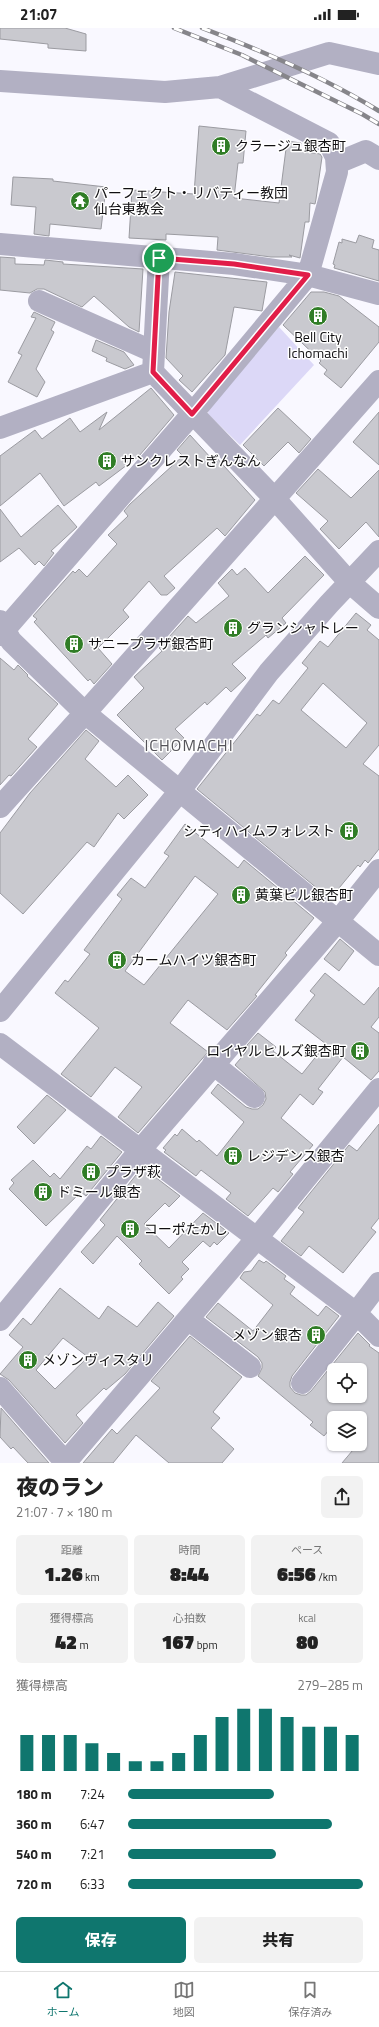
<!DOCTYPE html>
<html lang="ja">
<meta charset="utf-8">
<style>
:root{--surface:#fff;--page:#f2f2f2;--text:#222;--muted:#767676;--line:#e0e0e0;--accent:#0f766e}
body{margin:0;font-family:"Titillium Web","Noto Sans JP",sans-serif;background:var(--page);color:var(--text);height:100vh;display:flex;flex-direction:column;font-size:15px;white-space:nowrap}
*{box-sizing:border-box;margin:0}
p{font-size:13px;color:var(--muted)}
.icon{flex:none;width:22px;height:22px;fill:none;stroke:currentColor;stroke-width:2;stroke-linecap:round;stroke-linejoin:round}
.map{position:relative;height:1435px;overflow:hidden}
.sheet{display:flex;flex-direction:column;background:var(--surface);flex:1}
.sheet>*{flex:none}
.controls{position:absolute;left:327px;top:1335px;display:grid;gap:8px}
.controls a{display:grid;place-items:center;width:40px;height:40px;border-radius:6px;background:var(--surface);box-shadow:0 1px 3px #0004;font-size:20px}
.pin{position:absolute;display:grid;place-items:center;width:34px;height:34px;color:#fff;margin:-17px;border:2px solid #fff;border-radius:50%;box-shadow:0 1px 4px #0007}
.round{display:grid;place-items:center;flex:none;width:42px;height:42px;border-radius:6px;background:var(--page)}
.headline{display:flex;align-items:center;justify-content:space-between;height:68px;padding:0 16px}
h1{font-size:22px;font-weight:800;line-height:30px}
.figures{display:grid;grid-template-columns:repeat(3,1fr);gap:6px;height:68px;padding:4px 16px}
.figures div{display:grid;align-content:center;border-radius:6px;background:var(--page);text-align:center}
.figures b{font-size:20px;font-weight:800}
.figures small{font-size:11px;font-weight:400}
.figures p{font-size:11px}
.chart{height:112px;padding:8px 16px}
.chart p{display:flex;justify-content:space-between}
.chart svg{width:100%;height:72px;margin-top:4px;stroke:var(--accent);stroke-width:6}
.primary-button{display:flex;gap:8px;margin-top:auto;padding:8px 16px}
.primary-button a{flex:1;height:46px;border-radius:6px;background:var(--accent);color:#fff;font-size:16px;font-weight:800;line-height:46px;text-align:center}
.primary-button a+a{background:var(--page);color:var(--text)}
ul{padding:0 16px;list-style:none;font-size:13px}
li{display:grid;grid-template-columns:64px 48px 1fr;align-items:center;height:30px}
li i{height:10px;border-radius:5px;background:var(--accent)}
.status{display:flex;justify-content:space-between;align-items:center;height:28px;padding:0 20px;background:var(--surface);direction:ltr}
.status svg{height:11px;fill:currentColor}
.menu{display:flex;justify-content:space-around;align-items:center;height:56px;border-top:1px solid var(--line);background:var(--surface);font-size:11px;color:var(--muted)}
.menu a{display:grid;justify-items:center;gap:2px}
.menu .current{color:var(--accent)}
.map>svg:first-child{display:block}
</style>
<div class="status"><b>21:07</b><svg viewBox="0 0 49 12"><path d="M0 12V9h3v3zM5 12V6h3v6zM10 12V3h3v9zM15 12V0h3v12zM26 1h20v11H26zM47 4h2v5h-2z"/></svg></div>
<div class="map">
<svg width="379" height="1435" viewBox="0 0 379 1435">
<rect width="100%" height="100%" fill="#f9f8ff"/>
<path fill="#dcd8f7" d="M279,299L314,337L240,417L208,386L209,378Z"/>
<path fill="#c9c9cf" stroke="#9b9ba1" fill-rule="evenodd" d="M0,0H65L86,6V23L48,20V16L0,11Z
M199,98L246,103L243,135H238L234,170L279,175L287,113L301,115L300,123L320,126L322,129L316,171L315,176L310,175L309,194H305L300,230L289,227L292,229H271L217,222L218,209L166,206V212L129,210L132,162L194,166Z
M13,149L53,151V153L106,159L101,201L50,196L49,208L34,206L36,179L11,177Z
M359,207L374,212L372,220L379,222V253L334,240L335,237L333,236L339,214L342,215V211L356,215Z
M0,229L15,230V236L44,237L45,232L63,234V236L143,241L139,304L129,299L94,268L82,279L44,261H37L30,265L0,262Z
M175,244L267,254L262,283L234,279L225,327L192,364L179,352L183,348L166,330L169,284Z
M311,264H324L339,268L379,299V314L341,360L324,346L327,342L319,335L321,333L283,297Z
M34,284L55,294L51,302L54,304L36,341L45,354L37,369L8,354L22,327L18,325L36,290L31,289Z
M96,312L124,324L134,337L125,341L106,333L107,330L92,323Z
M151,360L174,387L139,428L99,458L96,454L64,478L40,445L0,478V428L35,402L42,411L70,390L80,404L107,384L99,402Z
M278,380L311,411L299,425L288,414L264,438L243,417Z
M379,384V437L353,414Z
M190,407L211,430L214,427L255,472L225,508L217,500L164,548L175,560L167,567H161L149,553L123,582L129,589L98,620L112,636L94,656L90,651L88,653L34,594L37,591L33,588L73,543L75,545L79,541L87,549L117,516L108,507L128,488L124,483L130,476L183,428L177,422Z
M318,441L351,470L379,442V509L366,494L339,521L320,501L328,493L296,465Z
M58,477L77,499L51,523L54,525L44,538L39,533L35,537L19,520L0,534V481L21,509Z
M305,528L324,547L282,590L286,595L268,610L266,607L232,636L246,650L231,664L226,659L207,677L205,674L175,701L184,710L162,732L117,687L144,660L134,649L162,623L159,620L188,588L196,595L229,568L218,555L232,541L237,547L245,540L268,565Z
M356,585L371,597L367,602L379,612V717L363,736L379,748V821L368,835L365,832L360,839L358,837L330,871L197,761L257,686L260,688L273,672L279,676L308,640L302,635L320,613L328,619ZM323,655L367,695L346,720L301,682Z
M0,630L14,642L18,637L28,647L27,648L58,676L28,711L37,719L11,748L9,747L0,757Z
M86,702L99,713L85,731L116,759L128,747L148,767L124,791L118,785L94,819L87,814L23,886L0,865V805L30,765Z
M185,796L238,840L244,832L314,890L285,925L287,927L255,967L257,968L227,1002L188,972L170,995L208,1024L138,1105L118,1089L142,1059L115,1039L91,1069L61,1046L99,1000L55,965L65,952L68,954L90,926L84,922L122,871L117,867L131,850L145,860L169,828L164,825ZM195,848L218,866L144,957L125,943Z
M340,911L354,923L339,943L324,931Z
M325,945L364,977L379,959V989L371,999L379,1005V1043L371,1052L343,1029L318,1061L323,1064L313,1077L300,1066L281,1090L313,1117L290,1144L293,1146L278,1164L273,1160L248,1188L226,1171L231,1165L201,1142L196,1148L164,1124L166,1122L163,1120L175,1106L177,1108L182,1101L197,1114L199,1112L217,1128L244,1094L211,1065L218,1056L246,1079L252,1081H258L263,1077L266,1071L265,1064L235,1037L246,1024L247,1017L258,1005L276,1019L273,1023L302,1046L326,1016L295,992L315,967L310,963Z
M47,1067L66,1082L34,1116L17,1099Z
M379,1096V1190L371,1200L376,1204L343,1245L309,1218L301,1228L281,1213L304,1184L298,1180L349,1117L357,1123Z
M101,1108L122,1124L86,1168L81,1164L46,1198L9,1161L14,1155L11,1152L33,1132L50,1149L54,1145L60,1151L87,1118L91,1121Z
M140,1142H146L180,1168L169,1179L165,1175L144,1196L169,1220L203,1185L229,1205L217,1217L214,1214L210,1219L203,1213L182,1234L189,1241L181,1249L183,1251L169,1266L139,1236L142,1233L117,1208L93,1236L81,1224L105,1197L100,1192Z
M259,1232L264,1235L266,1233L286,1248L284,1251L295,1259L290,1266L318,1288L326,1278L339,1288L292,1348L290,1354V1359L295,1365L301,1367H306L311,1363L358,1305L370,1317L369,1318L379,1325V1435H342L358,1416H360V1390H334V1396L324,1408L310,1397L313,1394L258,1348L262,1340V1335L258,1329L206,1289L218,1275L253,1303L273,1277L240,1250L244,1244L251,1243ZM334,1342H360V1368H334Z
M60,1260L99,1291L108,1278L137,1299L158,1274L174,1288L125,1346L106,1362L104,1360L76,1387L83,1395L65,1415L9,1352L0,1346L23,1319L9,1307L23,1290L31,1297ZM63,1310L88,1329L55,1361L36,1342Z
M190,1308L242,1349L213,1384L220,1390L211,1400L234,1421L222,1435H169L136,1407L113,1435H83L112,1401L117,1406L160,1360L151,1353Z
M1,1380L49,1435H28L13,1419L11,1421L0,1409Z"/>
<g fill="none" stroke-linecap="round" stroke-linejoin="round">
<path stroke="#b2b0c3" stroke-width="22" d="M0,53L165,64L220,59L329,25L379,36
M337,135L366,123L379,131
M0,216L234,236L308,247L379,266
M159,230L153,344L275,471L349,554L379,580
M39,273L154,324
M0,400L153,344
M0,593L11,613L85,685L379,927
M0,607L192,386L308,247L337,144L336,129L329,115L220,59
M0,779L85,685L379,353
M0,983L179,764L269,644L329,576L379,523
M0,1016L356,1285L379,1308
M213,1036L254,1069
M356,1285L379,1255
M188,1291L250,1339
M0,1292L141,1121L338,893L379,842
M302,1355L357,1286
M0,1360L66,1435
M65,1435L257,1210L379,1061"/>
<defs>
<path id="rail" d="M174,0L242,27L362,86L379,96
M202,0C263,23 324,49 379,83"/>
</defs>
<use href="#rail" stroke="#86858a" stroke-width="4.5"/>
<use href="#rail" stroke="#fff" stroke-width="3" stroke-dasharray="9" stroke-linecap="butt"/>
</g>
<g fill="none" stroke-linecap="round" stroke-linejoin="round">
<defs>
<path id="route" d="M159,230L234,236L308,247L192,386L153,344Z"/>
</defs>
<use href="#route" stroke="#fff" stroke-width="8"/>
<use href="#route" stroke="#e11d48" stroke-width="5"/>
</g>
<defs>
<symbol id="building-disc" viewBox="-11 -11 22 22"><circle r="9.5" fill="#307d26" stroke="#fff"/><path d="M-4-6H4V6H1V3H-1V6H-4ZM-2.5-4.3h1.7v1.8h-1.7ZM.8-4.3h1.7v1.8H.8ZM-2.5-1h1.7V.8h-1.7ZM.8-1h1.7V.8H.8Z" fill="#fff"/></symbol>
<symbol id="temple-disc" viewBox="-11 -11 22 22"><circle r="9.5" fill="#307d26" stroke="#fff"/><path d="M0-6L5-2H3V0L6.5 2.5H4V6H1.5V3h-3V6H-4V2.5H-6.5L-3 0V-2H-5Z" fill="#fff"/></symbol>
</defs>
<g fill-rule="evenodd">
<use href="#building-disc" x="210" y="107" width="22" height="22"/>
<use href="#temple-disc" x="69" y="162" width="22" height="22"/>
<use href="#building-disc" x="307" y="277" width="22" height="22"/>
<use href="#building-disc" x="96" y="422" width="22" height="22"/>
<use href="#building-disc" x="222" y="589" width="22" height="22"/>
<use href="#building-disc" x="63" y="605" width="22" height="22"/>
<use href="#building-disc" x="338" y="792" width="22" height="22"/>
<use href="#building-disc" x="230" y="856" width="22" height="22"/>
<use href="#building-disc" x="106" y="921" width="22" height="22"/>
<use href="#building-disc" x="349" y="1012" width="22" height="22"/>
<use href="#building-disc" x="222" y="1117" width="22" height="22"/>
<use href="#building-disc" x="80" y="1133" width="22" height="22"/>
<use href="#building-disc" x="32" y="1153" width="22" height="22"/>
<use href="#building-disc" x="119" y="1190" width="22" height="22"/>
<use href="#building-disc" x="305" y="1296" width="22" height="22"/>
<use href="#building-disc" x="17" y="1321" width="22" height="22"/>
</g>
<g text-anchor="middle" stroke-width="3" stroke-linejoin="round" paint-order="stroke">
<g font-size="14" fill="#100f11" stroke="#fff" text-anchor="start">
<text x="235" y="123">クラージュ銀杏町</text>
<text x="94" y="170">パーフェクト・リバティー教団<tspan x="94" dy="16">仙台東教会</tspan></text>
<text x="318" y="314" text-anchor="middle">Bell City<tspan x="318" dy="16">Ichomachi</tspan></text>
<text x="121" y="438">サンクレストぎんなん</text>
<text x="247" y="605">グランシャトレー</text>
<text x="88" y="621">サニープラザ銀杏町</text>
<text x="335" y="808" text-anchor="end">シティハイムフォレスト</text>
<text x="255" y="872">黄葉ビル銀杏町</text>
<text x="131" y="937">カームハイツ銀杏町</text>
<text x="346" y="1028" text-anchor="end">ロイヤルヒルズ銀杏町</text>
<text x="247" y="1133">レジデンス銀杏</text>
<text x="105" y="1149">プラザ萩</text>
<text x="57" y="1169">ドミール銀杏</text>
<text x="144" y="1206">コーポたかし</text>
<text x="302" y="1312" text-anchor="end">メゾン銀杏</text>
<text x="42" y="1337">メゾンヴィスタリ</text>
</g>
<g font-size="16" letter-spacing="1" fill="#545359" stroke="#fff">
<text x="189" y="723">ICHOMACHI</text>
</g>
</g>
</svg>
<div class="controls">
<a><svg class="icon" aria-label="locate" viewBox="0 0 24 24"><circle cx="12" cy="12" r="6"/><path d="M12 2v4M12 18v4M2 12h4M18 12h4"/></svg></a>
<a><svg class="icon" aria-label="layers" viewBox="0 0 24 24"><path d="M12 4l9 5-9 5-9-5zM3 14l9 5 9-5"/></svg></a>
</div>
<div class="pin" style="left:159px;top:230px;background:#1e9e55"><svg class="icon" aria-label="arrive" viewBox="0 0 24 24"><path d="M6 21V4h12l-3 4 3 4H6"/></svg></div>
</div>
<section class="sheet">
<div class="headline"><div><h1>夜のラン</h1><p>21:07 · 7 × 180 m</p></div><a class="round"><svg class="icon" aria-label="share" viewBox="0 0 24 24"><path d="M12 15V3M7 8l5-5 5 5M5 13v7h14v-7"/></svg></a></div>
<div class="figures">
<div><p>距離</p><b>1.26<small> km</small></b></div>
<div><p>時間</p><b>8:44</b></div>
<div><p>ペース</p><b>6:56<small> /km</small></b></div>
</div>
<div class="figures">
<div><p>獲得標高</p><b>42<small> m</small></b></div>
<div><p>心拍数</p><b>167<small> bpm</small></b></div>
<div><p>kcal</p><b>80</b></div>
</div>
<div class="chart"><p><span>獲得標高</span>279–285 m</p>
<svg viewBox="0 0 160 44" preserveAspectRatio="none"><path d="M5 44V22M15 44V22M25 44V22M35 44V27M45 44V33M55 44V38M65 44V38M75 44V33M85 44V22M95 44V11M105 44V6M115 44V6M125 44V11M135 44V17M145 44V17M155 44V22"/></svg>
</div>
<ul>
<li><b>180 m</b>7:24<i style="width:62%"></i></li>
<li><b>360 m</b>6:47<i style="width:87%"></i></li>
<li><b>540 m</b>7:21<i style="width:63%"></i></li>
<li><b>720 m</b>6:33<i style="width:100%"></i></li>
</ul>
<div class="primary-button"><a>保存</a><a>共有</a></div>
</section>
<nav class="menu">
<a class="current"><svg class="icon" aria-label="home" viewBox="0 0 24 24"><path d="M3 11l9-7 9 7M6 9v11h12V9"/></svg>ホーム</a>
<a><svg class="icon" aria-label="map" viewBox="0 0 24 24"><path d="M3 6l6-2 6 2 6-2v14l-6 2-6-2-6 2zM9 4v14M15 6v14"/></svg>地図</a>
<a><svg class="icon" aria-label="saved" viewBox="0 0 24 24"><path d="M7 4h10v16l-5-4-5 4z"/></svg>保存済み</a>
</nav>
